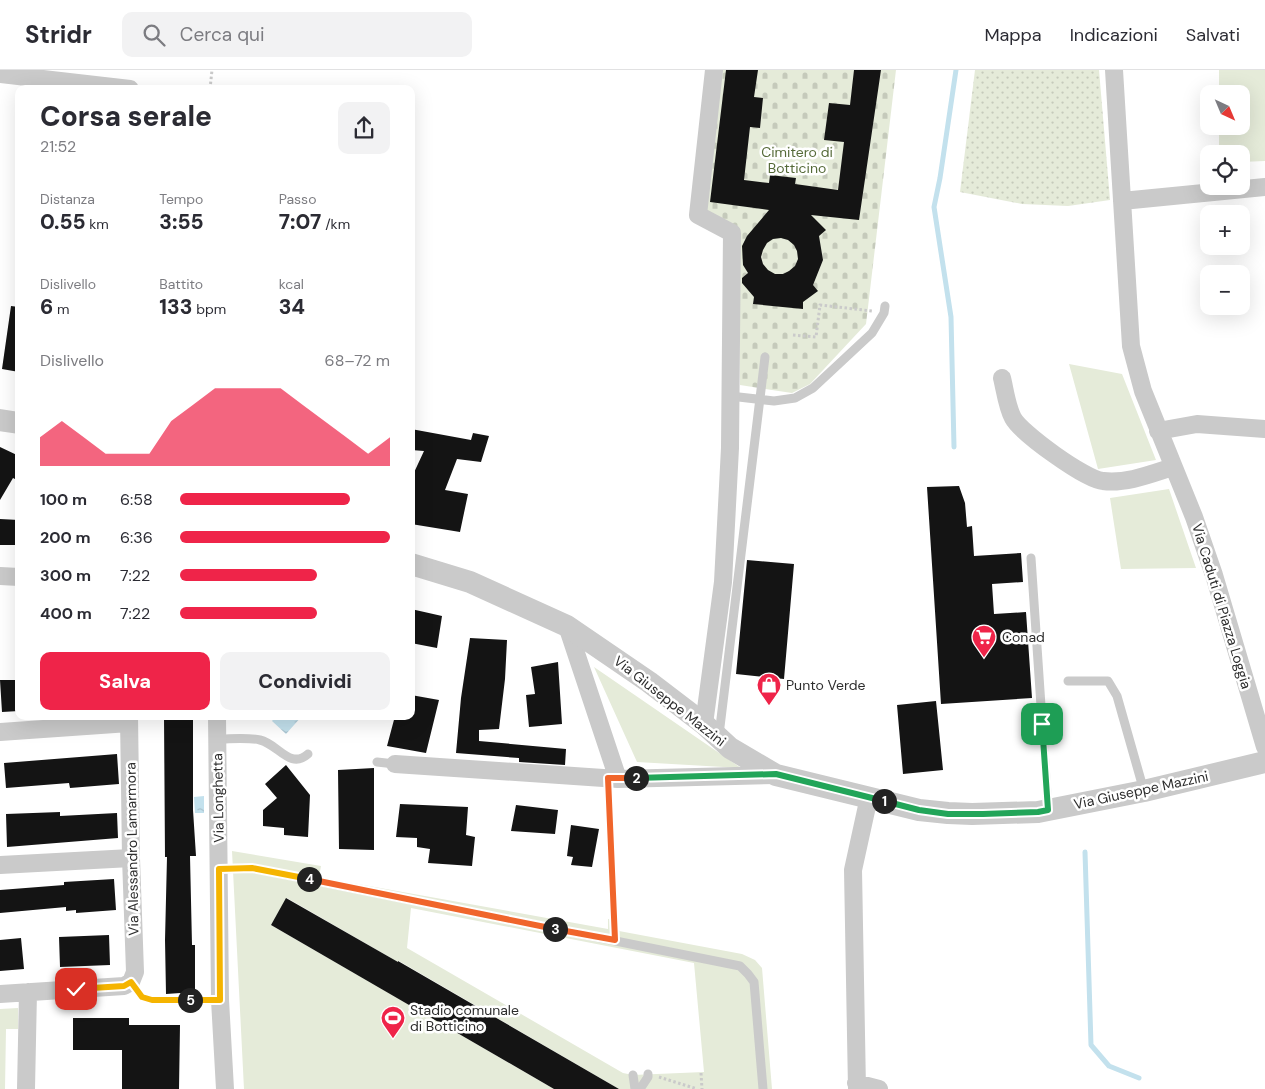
<!DOCTYPE html>
<html lang="it">
<meta charset="utf-8">
<style>
:root{--surface:#fff;--page:#f2f2f3;--text:#2b2b33;--muted:#7c7c81;--line:#e1e1e2;--accent:#ef2449}
body{margin:0;font-family:"DM Sans",sans-serif;background:var(--page);color:var(--text);height:100vh;display:flex;flex-direction:column;font-size:19px;white-space:nowrap}
*{box-sizing:border-box;margin:0}
p{font-size:16px;color:var(--muted)}
.icon{flex:none;width:28px;height:28px;fill:none;stroke:currentColor;stroke-width:2;stroke-linecap:round;stroke-linejoin:round}
.map{position:relative;flex:1;overflow:hidden}
.panel{position:absolute;left:15px;top:15px;width:400px;height:635px;display:flex;flex-direction:column;background:var(--surface);border-radius:10px;box-shadow:0 5px 20px #0002}
.panel>*{flex:none}
.needle{width:32px;rotate:136deg}
.tools{position:absolute;left:1200px;top:15px;display:grid;gap:10px}
.tools a{display:grid;place-items:center;width:50px;height:50px;border-radius:10px;background:var(--surface);box-shadow:0 5px 20px #0002;font-size:25px}
.pin{position:absolute;display:grid;place-items:center;width:42px;height:42px;color:#fff;margin:-21px;border-radius:10px;box-shadow:0 2px 8px #0006}
.km{position:absolute;width:25px;height:25px;margin:-12px;border-radius:50%;background:#222;color:#fff;font-size:14px;line-height:25px;text-align:center}
.round{display:grid;place-items:center;flex:none;width:52px;height:52px;border-radius:10px;background:var(--page)}
.head{display:flex;align-items:center;justify-content:space-between;height:85px;padding:0 25px}
h1{font-size:28px;font-weight:800;line-height:38px}
.figures{display:grid;grid-template-columns:repeat(3,1fr);gap:8px;height:85px;padding:5px 25px}
.figures div{display:grid;align-content:center}
.figures b{font-size:21px;font-weight:800}
.figures small{font-size:14px;font-weight:400}
.figures p{font-size:14px}
.chart{height:140px;padding:10px 25px}
.chart p{display:flex;justify-content:space-between}
.chart svg{width:100%;height:90px;margin-top:5px;fill:var(--accent);opacity:.7}
.primary-button{display:flex;gap:10px;margin-top:auto;padding:10px 25px}
.primary-button a{flex:1;height:58px;border-radius:10px;background:var(--accent);color:#fff;font-size:20px;font-weight:800;line-height:58px;text-align:center}
.primary-button a+a{background:var(--page);color:var(--text)}
ul{padding:0 25px;list-style:none;font-size:16px}
li{display:grid;grid-template-columns:80px 60px 1fr;align-items:center;height:38px}
li i{height:12px;border-radius:6px;background:var(--accent)}
header{display:flex;align-items:center;gap:30px;box-sizing:border-box;height:70px;padding:0 25px;background:var(--surface);border-bottom:1px solid var(--line)}
header strong{font-size:24px}
nav{display:flex;gap:28px;margin-inline-start:auto;font-size:18px}
.search{width:350px;height:45px;background:var(--page);display:flex;align-items:center;gap:12px;box-sizing:border-box;padding:0 18px;border-radius:10px;color:var(--muted);font-size:19px}
.map>svg:first-child{display:block}
</style>
<header>
<strong>Stridr</strong>
<div class="search"><svg class="icon" aria-label="search" viewBox="0 0 24 24"><circle cx="10" cy="10" r="6"/><path d="M15 15l6 6"/></svg>Cerca qui</div>
<nav><a>Mappa</a><a>Indicazioni</a><a>Salvati</a></nav>
</header>
<div class="map">
<svg width="1265" height="1019" viewBox="0 0 1265 1019">
<defs>
<pattern id="grass-dots" width="8" height="8" patternUnits="userSpaceOnUse" patternTransform="scale(1.25)"><rect width="8" height="8" fill="#e5ebd9"/><path d="M2 2h.1M6 6h.1" fill="none" stroke="#c5cabb" stroke-width="1.8" stroke-linecap="round"/></pattern>
<pattern id="cemetery-stones" width="16" height="16" patternUnits="userSpaceOnUse" patternTransform="scale(1.25)"><rect width="16" height="16" fill="#e5ebd9"/><path d="M2 7V4a2 2 0 0 1 4 0v3zM10 15v-3a2 2 0 0 1 4 0v3z" fill="#c5cabb"/></pattern>
<pattern id="water-ripples" width="26" height="14" patternUnits="userSpaceOnUse" patternTransform="scale(1.25)"><rect width="26" height="14" fill="#c3e1ed"/><path d="M2 4q2-2 4 0t4 0M15 11q2-2 4 0t4 0" fill="none" stroke="#a8c1cc"/></pattern>
</defs>
<rect width="100%" height="100%" fill="#fff"/>
<path fill="url(#grass-dots)" d="M975,0H1099L1110,130L1068,136L1022,134L960,122Z"/>
<path fill="url(#cemetery-stones)" d="M721,0H896L866,254L810,314L792,323L740,315L739,163L701,142Z"/>
<path fill="#e5ebd9" fill-rule="evenodd" d="M1219,0H1265V91L1241,92V84H1219V56H1241V24H1219Z
M1069,294L1122,304L1156,390L1098,399Z
M1169,419L1196,498L1121,499L1110,428Z
M594,597L741,698L637,692Z
M232,781L321,796L319,807L608,859V849L619,850V861L742,884L755,890L762,898L772,1019H619L399,891L382,919L554,1019H244ZM287,828L391,888L375,915L271,855ZM411,838L694,893L704,1002L633,1005L623,1003L407,878Z
M18,938V959H6L5,1019H0V939Z"/>
<path fill="url(#water-ripples)" d="M276,646H302L286,664L272,651Z
M204,726V743H195L194,727Z"/>
<g fill="none" stroke-linecap="round" stroke-linejoin="round">
<path stroke="#c3e1ed" stroke-width="5" d="M954,377L951,247L934,137L940,108L956,0
M1085,782L1091,975L1109,996L1139,1008"/>
</g>
<path fill="#141414" fill-rule="evenodd" d="M726,0H758L754,27L763,28L760,58L750,57L744,110L769,113L770,105L796,108L795,114L838,120L844,72L824,70L829,33L850,35L854,0H881L859,150L811,145L826,160L819,166L823,190L813,215L818,221L803,232V239L753,234L754,227L742,213V208L748,203L743,195L742,176L747,166L769,140L710,132ZM781,168L788,170L794,175L797,181L798,189L795,196L789,201L783,204H775L768,200L763,194L761,187L763,180L767,173L773,169Z
M11,236L19,237V302L2,299Z
M411,359L471,370L473,363L489,366L481,392L457,389L445,420L468,424L460,462L411,454V409L424,381L411,380Z
M0,377L19,386V411L13,408L0,430Z
M959,416L965,433L967,457L972,456L974,486L1021,483L1023,512L992,514L994,544L1026,542L1032,628L941,634L927,417Z
M0,449L19,450V475H0Z
M747,490L794,494L784,609L736,604Z
M411,539L442,546L437,578L411,573Z
M470,568L507,570L505,609L499,659L479,660V671L566,679L565,695L519,692V688L456,683L461,628Z
M558,592L562,654L529,657L526,625L535,624L531,597Z
M0,610H19V641L2,642Z
M411,625L439,630L426,683L387,676L395,646H411Z
M936,631L943,700L903,704L897,635Z
M164,646H193V740L196,786H190L192,875H195V922L166,924L165,870L167,787H165Z
M117,684L119,714L70,718L69,713L6,718L4,693Z
M286,695L310,725L308,767L284,765V758L263,756V740L277,728L265,714Z
M374,698V780L339,779L338,700Z
M400,734L468,737L466,765L475,767L472,796L428,793L430,779L417,777V768L396,767Z
M516,735L558,740L555,764L511,761Z
M60,742V746L117,743L118,768L7,777L6,744Z
M571,755L599,759L592,797L571,795L573,787L567,786Z
M114,809L116,840L76,843V840L66,841V837L0,843V820L64,815V812Z
M286,828L398,892V891L619,1019H554L271,855Z
M109,865L110,895L60,897L59,867Z
M21,868L24,899L0,901V870Z
M73,948H129V955H180L179,1019H122V980H73Z"/>
<g fill="none" stroke-linecap="round" stroke-linejoin="round">
<path stroke="#cacaca" stroke-width="3" stroke-dasharray="2.5 2.5" stroke-linecap="butt" d="M210,19L212,0
M793,265L816,267L820,235L872,241
M608,724L614,860
M140,924C149,935 190,930 204,930
M701,1003L702,1019
M659,1007L697,1019"/>
<path stroke="#cacaca" stroke-width="9" d="M730,326L774,331L795,328L813,318L872,263L884,243L885,236
M1031,488L1048,739
M1068,611H1108L1117,626L1144,721
M719,665L765,287
M217,669C231,669 247,667 260,670C278,674 290,700 308,684
M377,692L395,694
M219,799L252,798L740,896L748,904L754,912L763,1019
M633,1005L635,1019
M640,1019L648,1007V1004"/>
<path stroke="#cacaca" stroke-width="18" d="M1114,0L1131,276L1143,321L1194,447L1214,505L1265,677
M0,4L130,19
M1122,131L1265,117
M1002,308C1005,320 1007,337 1013,348C1021,363 1086,410 1103,411C1126,414 1151,404 1173,397
M1158,361L1197,354L1265,359
M0,506L19,507
M567,556L618,709L776,705
M217,646L220,930L225,1019
M704,654L723,512L730,378L732,163L698,145L714,0
M0,662L129,653
M395,694L618,709
M0,795L131,788
M0,924L124,916L131,912L135,902L131,788L129,646
M856,1013L879,1019
M26,1019L28,922
M857,1019L853,800L869,727"/>
<path stroke="#cacaca" stroke-width="22" d="M0,350L19,353
M411,494L470,512L567,556L649,612L704,654L730,678L776,705L919,740L948,743L972,744L1038,742L1144,721L1265,692"/>
</g>
<g fill="none" stroke-linecap="round" stroke-linejoin="round">
<defs>
<path id="split-1" d="M884,731L919,740L948,744H983L1038,742L1048,740L1042,654"/>
<path id="split-2" d="M636,708L776,704L884,731"/>
<path id="split-3" d="M555,859L615,870L608,708H636"/>
<path id="split-4" d="M309,809L555,859"/>
<path id="split-5" d="M190,930H220L219,799L252,798L309,809"/>
<path id="split-6" d="M76,919L124,916L131,912L142,927L152,930H190"/>
</defs>
<use href="#split-1" stroke="#fff" stroke-width="10"/>
<use href="#split-2" stroke="#fff" stroke-width="10"/>
<use href="#split-3" stroke="#fff" stroke-width="10"/>
<use href="#split-4" stroke="#fff" stroke-width="10"/>
<use href="#split-5" stroke="#fff" stroke-width="10"/>
<use href="#split-6" stroke="#fff" stroke-width="10"/>
<use href="#split-1" stroke="#22a559" stroke-width="6"/>
<use href="#split-2" stroke="#22a559" stroke-width="6"/>
<use href="#split-3" stroke="#f0652b" stroke-width="6"/>
<use href="#split-4" stroke="#f0652b" stroke-width="6"/>
<use href="#split-5" stroke="#f5b400" stroke-width="6"/>
<use href="#split-6" stroke="#f5b400" stroke-width="6"/>
</g>
<defs>
<symbol id="supermarket-pin" viewBox="-11 -11 22 30"><path d="M0 17L-7.5 6A9.5 9.5 0 1 1 7.5 6Z" fill="#ef2449" stroke="#fff"/><path d="M-6-5.5h2.5l.6 2H6L4.5 2H-2.5L-4.4-4H-6ZM-1.5 3.2a1.3 1.3 0 1 0 .1 0ZM3 3.2a1.3 1.3 0 1 0 .1 0Z" fill="#fff"/></symbol>
<symbol id="shop-pin" viewBox="-11 -11 22 30"><path d="M0 17L-7.5 6A9.5 9.5 0 1 1 7.5 6Z" fill="#ef2449" stroke="#fff"/><path d="M-5-2.5h2.3a2.7 3.5 0 0 1 5.4 0H5L5.5 6h-11ZM-1.5-2.5h3a1.5 2.3 0 0 0-3 0Z" fill="#fff"/></symbol>
<symbol id="stadium-pin" viewBox="-11 -11 22 30"><path d="M0 17L-7.5 6A9.5 9.5 0 1 1 7.5 6Z" fill="#ef2449" stroke="#fff"/><path d="M0-5a6.5 5 0 1 0 0 10a6.5 5 0 1 0 0-10ZM-3.5-1.8h7v3.6h-7Z" fill="#fff"/></symbol>
</defs>
<g fill-rule="evenodd">
<use href="#supermarket-pin" x="970" y="553" width="28" height="38"/>
<use href="#shop-pin" x="755" y="601" width="28" height="38"/>
<use href="#stadium-pin" x="379" y="934" width="28" height="38"/>
</g>
<g text-anchor="middle" stroke-width="5" stroke-linejoin="round" paint-order="stroke">
<g font-size="14" fill="#556a38" stroke="#fff">
<text x="797" y="87">Cimitero di<tspan x="797" dy="16">Botticino</tspan></text>
</g>
<g font-size="14" fill="#2d2d2d" stroke="#fff">
<text transform="translate(1222 536) rotate(73)" y="5">Via Caduti di Piazza Loggia</text>
<text transform="translate(670 631) rotate(38)" y="5">Via Giuseppe Mazzini</text>
<text transform="translate(1141 720) rotate(-12)" y="5">Via Giuseppe Mazzini</text>
<text transform="translate(218 728) rotate(-91)" y="5">Via Longhetta</text>
<text transform="translate(132 779) rotate(-91)" y="5">Via Alessandro Lamarmora</text>
</g>
<g font-size="14" fill="#2d2d2d" stroke="#fff" text-anchor="start">
<text x="1002" y="572">Conad</text>
<text x="786" y="620">Punto Verde</text>
<text x="410" y="945">Stadio comunale<tspan x="410" dy="16">di Botticino</tspan></text>
</g>
</g>
</svg>
<div class="tools">
<a><svg class="needle" viewBox="-14 -14 28 28"><path d="M0-13l5 13h-10z" fill="#e53935"/><path d="M0 13l5-13h-10z" fill="#7c7c81"/></svg></a>
<a><svg class="icon" aria-label="locate" viewBox="0 0 24 24"><circle cx="12" cy="12" r="6"/><path d="M12 2v4M12 18v4M2 12h4M18 12h4"/></svg></a>
<a>+</a>
<a>−</a>
</div>
<div class="pin" style="left:1042px;top:654px;background:#1e9e55"><svg class="icon" aria-label="arrive" viewBox="0 0 24 24"><path d="M6 21V4h12l-3 4 3 4H6"/></svg></div>
<div class="pin" style="left:76px;top:919px;background:#d93025"><svg class="icon" aria-label="check" viewBox="0 0 24 24"><path d="M5 12l5 5 9-10"/></svg></div>
<b class="km" style="left:884px;top:731px">1</b>
<b class="km" style="left:636px;top:708px">2</b>
<b class="km" style="left:555px;top:859px">3</b>
<b class="km" style="left:309px;top:809px">4</b>
<b class="km" style="left:190px;top:930px">5</b>
<section class="panel">
<div class="head"><div><h1>Corsa serale</h1><p>21:52</p></div><a class="round"><svg class="icon" aria-label="share" viewBox="0 0 24 24"><path d="M12 15V3M7 8l5-5 5 5M5 13v7h14v-7"/></svg></a></div>
<div class="figures">
<div><p>Distanza</p><b>0.55<small> km</small></b></div>
<div><p>Tempo</p><b>3:55</b></div>
<div><p>Passo</p><b>7:07<small> /km</small></b></div>
</div>
<div class="figures">
<div><p>Dislivello</p><b>6<small> m</small></b></div>
<div><p>Battito</p><b>133<small> bpm</small></b></div>
<div><p>kcal</p><b>34</b></div>
</div>
<div class="chart"><p><span>Dislivello</span>68–72 m</p>
<svg viewBox="0 0 160 44" preserveAspectRatio="none"><path d="M0 44V30L10 22L20 30L30 38L40 38L50 38L60 22L70 14L80 6L90 6L100 6L110 6L120 14L130 22L140 30L150 38L160 30V44z"/></svg>
</div>
<ul>
<li><b>100 m</b>6:58<i style="width:81%"></i></li>
<li><b>200 m</b>6:36<i style="width:100%"></i></li>
<li><b>300 m</b>7:22<i style="width:65%"></i></li>
<li><b>400 m</b>7:22<i style="width:65%"></i></li>
</ul>
<div class="primary-button"><a>Salva</a><a>Condividi</a></div>
</section>
</div>
